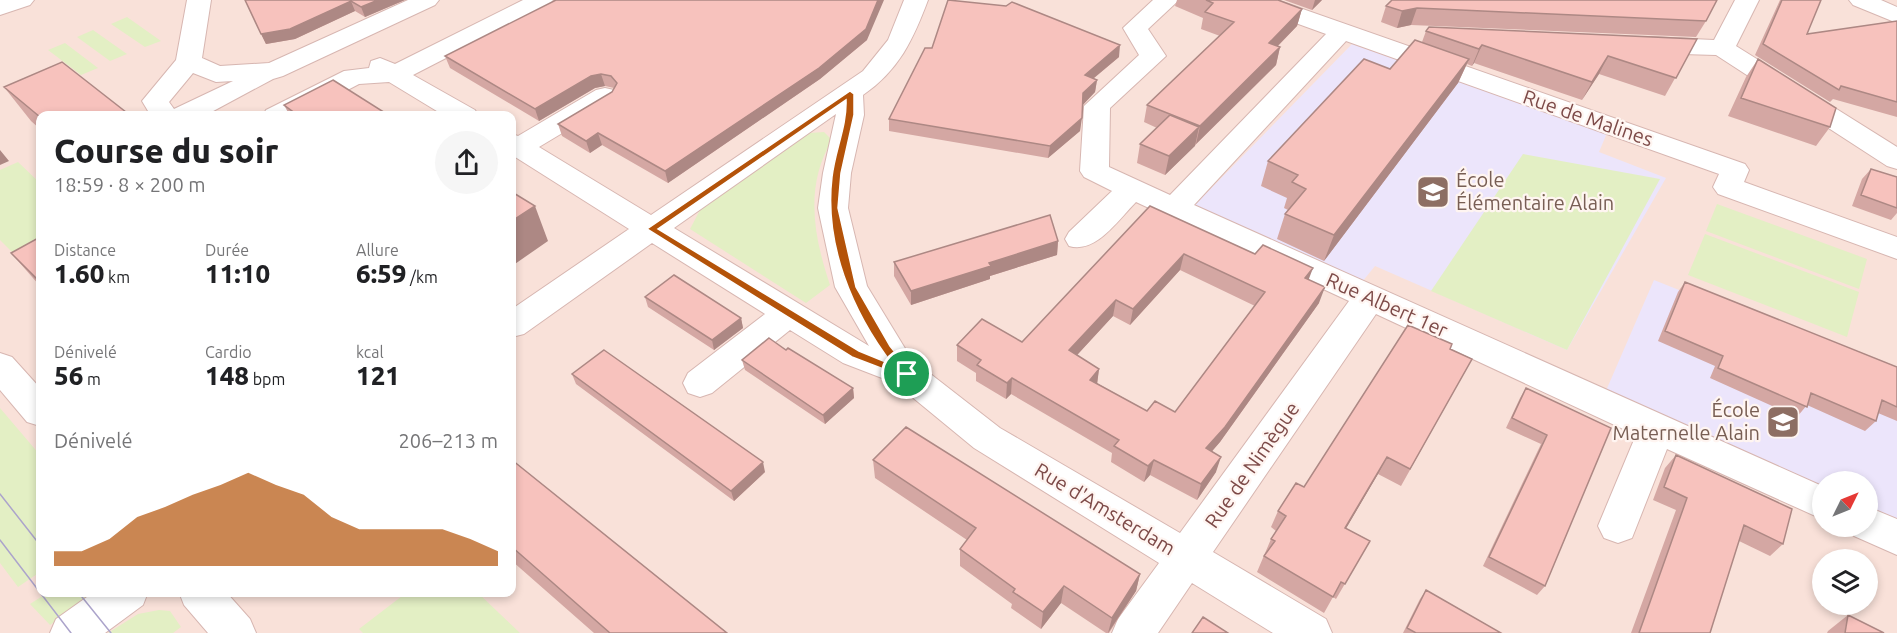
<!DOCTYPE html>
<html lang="fr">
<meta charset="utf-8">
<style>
:root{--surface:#fff;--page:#f6f6f6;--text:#202124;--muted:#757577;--accent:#b45309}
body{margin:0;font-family:Ubuntu,sans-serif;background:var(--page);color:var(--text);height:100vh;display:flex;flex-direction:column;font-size:22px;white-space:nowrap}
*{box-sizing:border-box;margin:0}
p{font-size:20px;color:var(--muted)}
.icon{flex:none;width:33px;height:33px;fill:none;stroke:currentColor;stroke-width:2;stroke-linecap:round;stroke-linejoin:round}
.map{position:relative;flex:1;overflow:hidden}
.panel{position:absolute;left:36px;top:111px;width:480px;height:486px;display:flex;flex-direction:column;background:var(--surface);border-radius:12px;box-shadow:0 3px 9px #0003}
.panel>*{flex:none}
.needle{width:39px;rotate:47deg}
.controls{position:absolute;left:1812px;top:471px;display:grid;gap:12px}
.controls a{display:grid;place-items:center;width:66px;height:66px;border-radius:50%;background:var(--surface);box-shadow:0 3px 9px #0003;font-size:30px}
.pin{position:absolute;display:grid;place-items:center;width:51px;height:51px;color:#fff;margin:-26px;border:3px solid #fff;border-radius:50%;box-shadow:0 2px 6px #0007}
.round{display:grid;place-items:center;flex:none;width:63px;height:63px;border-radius:32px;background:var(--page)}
.head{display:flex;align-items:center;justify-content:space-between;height:102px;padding:0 18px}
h1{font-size:33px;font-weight:800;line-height:45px}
.stats{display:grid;grid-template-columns:repeat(3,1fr);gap:9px;height:102px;padding:6px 18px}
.stats div{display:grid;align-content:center}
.stats b{font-size:26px;font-weight:800}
.stats small{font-size:16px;font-weight:400}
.stats p{font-size:16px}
.chart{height:168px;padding:12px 18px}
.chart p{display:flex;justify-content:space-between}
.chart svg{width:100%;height:108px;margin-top:6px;fill:var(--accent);opacity:.7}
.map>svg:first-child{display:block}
</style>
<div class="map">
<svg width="1897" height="633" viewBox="0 0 1897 633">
<rect width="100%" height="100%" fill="#feefe9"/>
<path fill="#f9e1d9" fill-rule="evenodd" d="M0,0H1897V633H0ZM40,116H512V592H40ZM1822,482H1868V526H1822ZM1822,560H1868V604H1822Z"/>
<path fill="#ece5fb" d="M1352,44L1607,133L1599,152L1666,178L1567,350L1375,266L1362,282L1194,206Z
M1654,280L1897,377V524L1868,510V482H1822V490L1605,393Z"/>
<path fill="#e3efc4" d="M127,17L161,41L145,47L111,24Z
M93,30L127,54L110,61L77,37Z
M65,43L98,68L81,75L48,50Z
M824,132L832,140C804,187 814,237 830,285L806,303L690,229L700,210L810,133Z
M1523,154L1660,179L1567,350L1431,291Z
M18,162L40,183V269L33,273L0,240V170Z
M1717,204L1867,259L1859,289L1706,231Z
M1705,234L1859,292L1847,337L1688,275Z
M0,408L40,455V572L18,587L0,563Z
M477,592L520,633H363L359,629L406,593Z
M47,593H96L50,625L30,604Z
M159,610L170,611L181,627L173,633H108L138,614Z"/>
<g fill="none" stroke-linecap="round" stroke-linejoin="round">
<defs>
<path id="street" d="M0,0H34L30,5L0,15Z
M187,0H211L202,58L220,66L269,63L408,0H439L435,5L283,76L273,79L204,116H151L142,101L176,60ZM193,73L216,82L233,81L174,109L169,102Z
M523,0H553L549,5L413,75L475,110L478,116H445L389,82L359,84L298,116H263L266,110L344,71L369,68L371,61L380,58L395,64Z
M904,0H928C913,40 899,70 863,95L864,115L851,173L848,208L867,286L906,350L919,365L1000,428L1180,533L1349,301L1136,202C1118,220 1096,254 1069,246L1065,239L1069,232L1112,191L1084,177L1080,171L1084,106L1139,55L1123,28L1153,0H1179L1148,29L1166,56L1110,108L1109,167L1170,195L1326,34L1246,5L1242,0H1277L1745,164L1749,170L1744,182L1897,237V259L1718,194L1713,187L1719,174L1346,41L1194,205L1822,486V519L1667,449L1632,538L1618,543L1604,538L1598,526L1636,435L1376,314L1213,552L1326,619L1332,633H1273L1192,583L1158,633H1112L1118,619L1159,563L974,448L895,383L843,363L790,330L712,393L700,397L688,393L683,383L688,373L765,314L652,243L524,334L512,337V309L629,229L512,155V134L518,136L596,90L605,88L614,90L618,96L614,102L539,147L651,215L863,71L888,40ZM836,114L823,173L818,208L835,287L869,346L674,228Z
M1735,0H1759L1736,46L1897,147V169L1887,166L1716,55L1648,53L1639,50L1635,45L1639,40L1648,37L1714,40Z
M1849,0H1881L1897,7V23L1853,5Z
M0,353L12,357L40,388V426L27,422L0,390Z
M1868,507L1897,519V555L1854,536L1850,526H1868Z
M94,592H148L143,605L105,633H50L56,619Z
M179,592H226L250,619L256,633H208L184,605Z"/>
</defs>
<use href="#street" stroke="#d7b6b1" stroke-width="2"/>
<use href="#street" fill="#fff" fill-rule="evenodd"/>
<path stroke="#aca4cb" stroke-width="1.5" d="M0,494L40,545
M0,540L71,633
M78,592L111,633"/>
</g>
<path fill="#d4a7a3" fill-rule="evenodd" d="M245,0H405L365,17L355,11L295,39L266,44Z
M1177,0H1278L1302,9L1297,26L1278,46L1280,47L1276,65L1165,175L1137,163L1140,144L1157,128L1144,122L1147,105L1220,36L1201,29L1203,18L1175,6Z
M1284,0H1322L1312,10Z
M1780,0H1821L1807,34L1897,21V117L1833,99L1830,102L1755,55Z
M1386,6L1706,21L1696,37L1411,25L1397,28L1381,22Z
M1426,31L1697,39L1665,96L1599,74L1582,100L1474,63L1472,66L1467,64L1458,83L1324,261L1277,239L1285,214L1288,210L1284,208L1287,198L1261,186L1268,161L1390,69L1422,42Z
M867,40L820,79L668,183L602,145L590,153L562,136L558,124L612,92L614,88L605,86L595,88L539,121L450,68L445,56Z
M932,48L1119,57L1093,79L1097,80L1095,92L1082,105L1080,131L1048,158L889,131V119Z
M1758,59L1830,127L1816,146L1728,116L1746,77Z
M4,87L40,116V129L31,121Z
M284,105L390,116H290Z
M1871,169L1897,177V213L1891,220L1852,206L1862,179Z
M1150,206L1309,279L1319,303L1220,442L1212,451L1216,472L1197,500L1150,475L1144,482L1111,462L1112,453L1011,394L1006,399L976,381V373L957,361V345L1022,342ZM1180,270L1255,306L1175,412L1147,411L1097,383L1099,369L1077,355L1113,316L1130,325Z
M40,237V286L11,253Z
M1058,241L1057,255L990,276V279L911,305L894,276V262Z
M1685,282L1897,367V421L1878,413L1876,421L1865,431L1807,405L1797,417L1710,378L1715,366L1658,341L1678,292Z
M645,297L741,318L743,328L714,350L648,307Z
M1450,349L1472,359L1401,486L1378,474L1346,528L1370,541L1336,599L1333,597L1324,613L1257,572L1271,539L1276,531L1271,527L1278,511Z
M786,350L853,388L854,398L825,424L745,370L742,360Z
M572,374L765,472L734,501L576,384Z
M1526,388L1611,428L1545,586L1537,595L1483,566L1541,444L1506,428L1520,398Z
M1676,455L1783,544L1770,556L1739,541L1710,633H1631L1676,510L1653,500L1665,468Z
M512,460L727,633H594L512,561Z
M873,460L1140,574L1136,591L1109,633H1106L1061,603L1041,629L1011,608L1012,604L960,566V549L967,540L875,478Z
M1426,590L1501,633H1403L1420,599Z
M1848,615L1884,633H1827L1828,631Z"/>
<path fill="#ad8884" d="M378,0H405L365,17L361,7Z
M878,0H884L867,40L820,79L668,183L665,171Z
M1315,0H1322L1312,10Z
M351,1L355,11L295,39L266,44L261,34Z
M1417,8L1411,25L1397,28L1402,11Z
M1302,9L1297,26L1264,60L1269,43Z
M1120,45L1119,57L1083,87L1085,75Z
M1482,45L1474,63L1472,66L1479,49Z
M1280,47L1276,65L1196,144L1200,126Z
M1608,56L1599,74L1582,100L1592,82Z
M1469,59L1458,83L1324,261L1334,235Z
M601,74L605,86L595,88L539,121L535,109L591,76Z
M1097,80L1095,92L1082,106L1083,93Z
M1082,118L1080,131L1048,158L1050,146Z
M1199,127L1195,146L1165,175L1169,156Z
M598,133L602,145L590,153L586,141Z
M0,150L9,161L0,165Z
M535,206L548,241L512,266V221Z
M1058,241L1057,255L990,276V279L911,305V291L989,263Z
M1184,254L1180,270L1130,325L1133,309Z
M1313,268L1307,284L1305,278Z
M1325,287L1319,303L1220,442L1201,464L1206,448Z
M1116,300L1113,316L1067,366L1069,350Z
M741,318L743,328L714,350L712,340Z
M1099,369L1097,385L1090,380Z
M1012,378L1011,394L1006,399L1007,383Z
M853,388L854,398L825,424L823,415Z
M1221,457L1216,472L1197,500L1201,484Z
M1387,457L1378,474L1337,544L1345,528Z
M1154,460L1150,475L1144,482L1148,466Z
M763,462L765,472L734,501L731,491Z
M1140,574L1136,591L1108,633L1112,618Z
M1064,586L1061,603L1041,629L1043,612Z"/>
<path fill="#f7c2bd" stroke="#ad8884" stroke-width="1.5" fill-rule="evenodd" d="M245,0H378L361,7L351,1L290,29L261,34Z
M556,0H878L866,29L819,68L665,171L598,133L586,141L558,124L612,92L617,83L611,76L601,74L591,76L535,109L445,56Z
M948,0L1006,6L1012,2L1120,45L1085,75L1097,80L1083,93L1082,118L1050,146L889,119L925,48H932Z
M1206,0H1278L1302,9L1269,43L1280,47L1200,126L1147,105L1234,22L1205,12L1213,3Z
M1392,0H1717L1706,21L1417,8L1402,11L1386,6Z
M1782,0H1821L1807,34L1897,21V102L1841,86L1839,90L1763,44Z
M1429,27L1697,39L1676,78L1608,56L1592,82L1482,45L1479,49L1426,31Z
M1415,40L1469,59L1334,235L1285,214L1306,189L1292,182L1298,175L1268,161L1364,59L1390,69Z
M1758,59L1836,108L1830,127L1741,98Z
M62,62L131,116H40V117L4,87Z
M333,80L390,116H299L284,105Z
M1170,115L1199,127L1169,156L1140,144Z
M1871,169L1897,177V208L1861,195Z
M512,192L535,206L512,221Z
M1150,206L1255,254L1263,245L1313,268L1305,278L1325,287L1225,427L1206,448L1221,457L1201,484L1154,460L1148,466L1114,446L1119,440L1012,378L1007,383L977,365L981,360L957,345L982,319L1022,342ZM1184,254L1265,292L1175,412L1155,401L1147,411L1090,380L1099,369L1069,350L1116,300L1133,309Z
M1050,215L1058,241L989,263L991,266L911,291L894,262Z
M40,237V282L11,253Z
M674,275L741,318L712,340L645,297Z
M1685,282L1897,367V407L1882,400L1876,421L1811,393L1807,407L1718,368L1723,356L1665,331Z
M1408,325L1452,344L1450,349L1472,359L1410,469L1387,457L1345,528L1370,541L1345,584L1341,582L1333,597L1264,556L1275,541L1271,539L1286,516L1278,511L1296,483L1304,487Z
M769,338L786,350L788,348L853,388L823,415L742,360Z
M604,350L763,462L731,491L572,374Z
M1526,388L1611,428L1545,586L1489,557L1547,435L1512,418Z
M906,427L1140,574L1112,618L1064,586L1043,612L1013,592L1015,589L960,549L976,528L873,460Z
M1676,455L1792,509L1783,544L1744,525L1710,633H1639L1687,498L1664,487Z
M512,460L727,633H610L512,547Z
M1426,590L1501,633H1416L1407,628Z
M1848,615L1884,633H1845Z
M1203,617L1228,633H1192Z"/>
<path fill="#b45309" stroke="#fff" stroke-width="1.5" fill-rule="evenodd" d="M850,91L854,94V115L841,173L838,208L856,287L890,346L910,371V377L907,378L852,357L647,229ZM846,100C847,126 835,150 832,177C824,244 852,312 893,365L859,351L658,229Z"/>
<defs>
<symbol id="school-square" viewBox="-11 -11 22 22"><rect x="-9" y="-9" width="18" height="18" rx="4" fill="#8d6e63" stroke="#fff5f1"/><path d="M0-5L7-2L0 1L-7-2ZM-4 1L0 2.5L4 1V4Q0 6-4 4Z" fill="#fff"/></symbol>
</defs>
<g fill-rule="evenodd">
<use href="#school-square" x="1414" y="173" width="38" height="38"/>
<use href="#school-square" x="1764" y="403" width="38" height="38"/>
</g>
<g text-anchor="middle" stroke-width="4.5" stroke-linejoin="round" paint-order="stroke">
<g font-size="20" fill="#7d4a48" stroke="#fff5f1">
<text transform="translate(1588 118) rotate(19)" y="7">Rue de Malines</text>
<text transform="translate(1387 305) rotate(24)" y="7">Rue Albert 1er</text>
<text transform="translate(1252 465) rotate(-55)" y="7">Rue de Nimègue</text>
<text transform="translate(1105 509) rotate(31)" y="7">Rue d'Amsterdam</text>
</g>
<g font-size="20" fill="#785e54" stroke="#fff5f1" text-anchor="start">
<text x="1456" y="187">École<tspan x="1456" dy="23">Élémentaire Alain</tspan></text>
<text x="1760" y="417" text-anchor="end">École<tspan x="1760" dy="23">Maternelle Alain</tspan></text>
</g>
</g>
</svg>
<div class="controls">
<a><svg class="needle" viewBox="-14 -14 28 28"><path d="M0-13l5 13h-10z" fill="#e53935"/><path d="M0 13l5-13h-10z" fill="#757577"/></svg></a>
<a><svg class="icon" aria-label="layers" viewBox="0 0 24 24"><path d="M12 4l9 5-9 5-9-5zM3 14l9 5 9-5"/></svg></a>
</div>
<div class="pin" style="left:907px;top:374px;background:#1e9e55"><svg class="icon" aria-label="arrive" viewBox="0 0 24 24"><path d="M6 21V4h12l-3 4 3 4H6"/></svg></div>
<section class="panel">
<div class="head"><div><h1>Course du soir</h1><p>18:59 · 8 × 200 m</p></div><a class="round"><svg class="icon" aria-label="share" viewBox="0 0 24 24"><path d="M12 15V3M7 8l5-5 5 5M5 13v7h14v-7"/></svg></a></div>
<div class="stats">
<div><p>Distance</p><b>1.60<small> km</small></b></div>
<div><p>Durée</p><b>11:10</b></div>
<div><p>Allure</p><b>6:59<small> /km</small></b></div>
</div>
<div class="stats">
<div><p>Dénivelé</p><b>56<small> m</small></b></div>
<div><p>Cardio</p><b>148<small> bpm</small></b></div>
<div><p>kcal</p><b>121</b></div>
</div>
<div class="chart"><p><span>Dénivelé</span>206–213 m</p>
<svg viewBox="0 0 160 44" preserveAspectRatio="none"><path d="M0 44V38L10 38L20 33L30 24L40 20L50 15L60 11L70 6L80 11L90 15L100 24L110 29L120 29L130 29L140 29L150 33L160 38V44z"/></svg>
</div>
</section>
</div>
